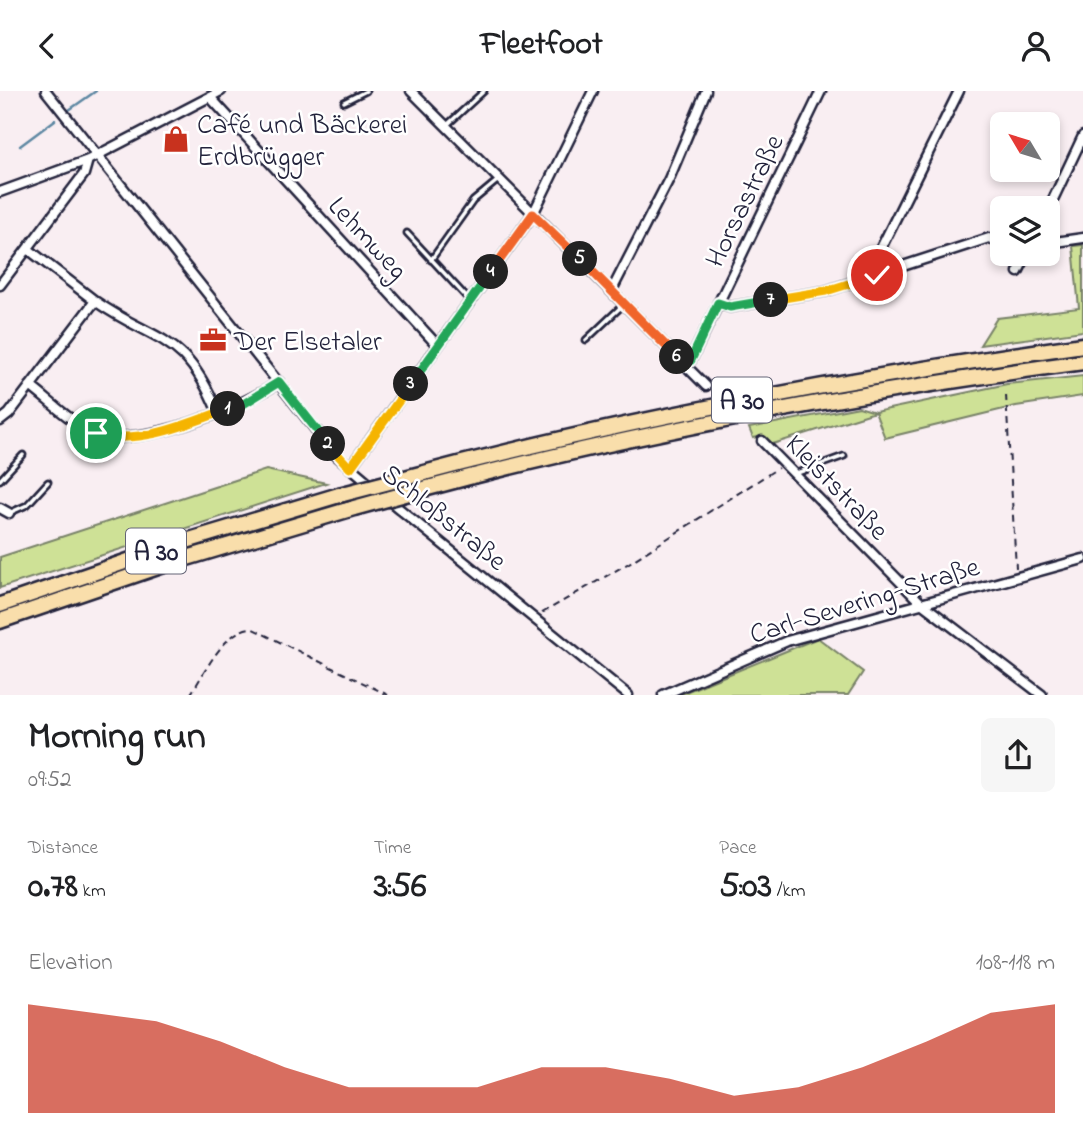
<!DOCTYPE html>
<meta charset="utf-8">
<style>
:root{--surface:#fff;--page:#f6f6f6;--text:#202124;--muted:#757577;--accent:#c8321e}
body{margin:0;font-family:"Indie Flower",sans-serif;background:var(--page);color:var(--text);height:100vh;display:flex;flex-direction:column;font-size:26px;white-space:nowrap}
*{box-sizing:border-box;margin:0}
p{font-size:23px;color:var(--muted)}
.icon{flex:none;width:38px;height:38px;fill:none;stroke:currentColor;stroke-width:2;stroke-linecap:round;stroke-linejoin:round}
.map{position:relative;height:604px;overflow:hidden}
.panel{display:flex;flex-direction:column;background:var(--surface);flex:1}
.panel>*{flex:none}
.needle{width:46px;rotate:308deg}
.fabs{position:absolute;left:990px;top:21px;display:grid;gap:14px}
.fabs a{display:grid;place-items:center;width:70px;height:70px;border-radius:10px;background:var(--surface);box-shadow:0 4px 10px #0003;font-size:35px}
.pin{position:absolute;display:grid;place-items:center;width:60px;height:60px;color:#fff;margin:-30px;border:4px solid #fff;border-radius:50%;box-shadow:0 2px 7px #0007}
.km{position:absolute;width:35px;height:35px;margin:-18px;border-radius:50%;background:#222;color:#fff;font-size:19px;line-height:35px;text-align:center}
.round{display:grid;place-items:center;flex:none;width:74px;height:74px;border-radius:10px;background:var(--page)}
.summary{display:flex;align-items:center;justify-content:space-between;height:119px;padding:0 28px}
h1{font-size:38px;font-weight:700;line-height:52px}
.stats{display:grid;grid-template-columns:repeat(3,1fr);gap:10px;height:119px;padding:7px 28px}
.stats div{display:grid;align-content:center}
.stats b{font-size:35px;font-weight:700}
.stats small{font-size:19px;font-weight:400}
.stats p{font-size:19px}
.chart{height:196px;padding:14px 28px}
.chart p{display:flex;justify-content:space-between}
.chart svg{width:100%;height:126px;margin-top:7px;fill:var(--accent);opacity:.7}
header{display:flex;justify-content:space-between;align-items:center;height:91px;padding:0 28px;background:var(--surface);font-size:32px;font-weight:700}
.map>svg:first-child{display:block}
</style>
<header><svg class="icon" aria-label="back" viewBox="0 0 24 24"><path d="M15 5l-7 7 7 7"/></svg>Fleetfoot<svg class="icon" aria-label="person" viewBox="0 0 24 24"><circle cx="12" cy="8" r="4"/><path d="M4 21q1-7 8-7t8 7"/></svg></header>
<div class="map">
<svg width="1083" height="604" viewBox="0 0 1083 604">
<rect width="100%" height="100%" fill="#f9eef2"/>
<filter id="ink" filterUnits="userSpaceOnUse"><feTurbulence type="fractalNoise" baseFrequency=".0143" numOctaves="2"/><feDisplacementMap in="SourceGraphic" scale="14" xChannelSelector="R" yChannelSelector="G"/><feConvolveMatrix kernelMatrix="1 2 1 2 8 2 1 2 1" color-interpolation-filters="sRGB"/></filter>
<g filter="url(#ink)">
<path fill="#cee196" stroke="#788268" stroke-width="2" d="M1083,154V240L980,254L997,227L1079,217L1073,155Z
M1083,285V305L1016,315L885,347L875,321L773,353L764,345L753,347L749,337L859,316L875,321L1007,293Z
M266,379L326,392L0,497V466Z
M818,547L863,581L848,604H678Z"/>
<g fill="none" stroke-linecap="round" stroke-linejoin="round">
<path stroke="#5d87a2" stroke-width="2.5" d="M69,19L96,0
M20,55L55,29"/>
<defs>
<path id="service" d="M344,11L366,0
M447,34L484,0
M407,142L470,210
M431,169L473,110L497,90
M586,249L623,214
M797,382L844,365
M0,389L23,364
M9,422L27,414L48,391"/>
<path id="minor" d="M46,0L336,364L374,396
M411,0L706,295
M210,6L438,255
M0,101L88,69L221,0
M1048,119L1083,45
M1048,152L1083,147
M1018,181L1027,163
M877,184L873,173L959,0
M0,194L84,83L88,69
M612,199L669,88L706,0
M95,210C157,253 185,241 218,322
M718,212L730,216L826,200L989,147L1003,154
M685,274L691,269L821,0
M30,295C50,310 72,333 96,342C138,359 243,316 279,291
M0,330L9,323L95,210L28,158
M762,350L920,511L1042,604
M350,377L533,123L593,0
M386,407L628,604
M0,417L9,422
M663,604L787,550L1083,468"/>
<path id="motorway" d="M405,387C628,327 854,286 1083,254
M420,399C638,340 860,301 1083,271
M0,514L186,450L339,404
M0,530L167,473L354,417"/>
</defs>
<use href="#service" stroke="#22223b" stroke-width="9"/>
<use href="#minor" stroke="#22223b" stroke-width="13"/>
<use href="#motorway" stroke="#22223b" stroke-width="19"/>
<path stroke="#22223b" stroke-width="2" stroke-dasharray="7 5" stroke-linecap="butt" d="M1006,304L1016,477
M542,522L629,472L778,377
M190,604C205,582 223,540 251,537L388,604"/>
<use href="#service" stroke="#fff" stroke-width="3.5"/>
<use href="#minor" stroke="#fff" stroke-width="8"/>
<use href="#motorway" stroke="#f9deab" stroke-width="14"/>
<defs>
<path id="motorway-bridge" d="M339,404L405,387
M354,417L420,399"/>
</defs>
<use href="#motorway-bridge" stroke="#22223b" stroke-width="19" stroke-linecap="butt"/>
<use href="#motorway-bridge" stroke="#f9deab" stroke-width="14"/>
</g>
</g>
<g fill="none" stroke-linecap="round" stroke-linejoin="round" filter="url(#ink)">
<defs>
<path id="split-1" d="M96,342C139,355 187,333 228,318"/>
<path id="split-2" d="M228,318L245,312L279,291L328,353"/>
<path id="split-3" d="M328,353L350,377L411,293"/>
<path id="split-4" d="M411,293L491,181"/>
<path id="split-5" d="M491,181L533,123L580,168"/>
<path id="split-6" d="M580,168L677,266"/>
<path id="split-7" d="M677,266L685,274L691,269L718,212L730,216L771,209"/>
<path id="split-8" d="M771,209L826,200L877,184"/>
</defs>
<use href="#split-1" stroke="#fff" stroke-width="14"/>
<use href="#split-2" stroke="#fff" stroke-width="14"/>
<use href="#split-3" stroke="#fff" stroke-width="14"/>
<use href="#split-4" stroke="#fff" stroke-width="14"/>
<use href="#split-5" stroke="#fff" stroke-width="14"/>
<use href="#split-6" stroke="#fff" stroke-width="14"/>
<use href="#split-7" stroke="#fff" stroke-width="14"/>
<use href="#split-8" stroke="#fff" stroke-width="14"/>
<use href="#split-1" stroke="#f5b400" stroke-width="9"/>
<use href="#split-2" stroke="#22a559" stroke-width="9"/>
<use href="#split-3" stroke="#f5b400" stroke-width="9"/>
<use href="#split-4" stroke="#22a559" stroke-width="9"/>
<use href="#split-5" stroke="#f0652b" stroke-width="9"/>
<use href="#split-6" stroke="#f0652b" stroke-width="9"/>
<use href="#split-7" stroke="#22a559" stroke-width="9"/>
<use href="#split-8" stroke="#f5b400" stroke-width="9"/>
</g>
<defs>
<symbol id="shop-bare" viewBox="-9 -9 18 18"><path d="M-5-2.5h2.3a2.7 3.5 0 0 1 5.4 0H5L5.5 6h-11ZM-1.5-2.5h3a1.5 2.3 0 0 0-3 0Z" fill="#c8321e" stroke="#fff" stroke-width="2.5" paint-order="stroke"/></symbol>
<symbol id="office-bare" viewBox="-9 -9 18 18"><path d="M-6-3h4V-5.5h4V-3h4V5H-6ZM-1-4.5V-3h2v-1.5ZM-6 0V1H6V0Z" fill="#c8321e" stroke="#fff" stroke-width="2.5" paint-order="stroke"/></symbol>
</defs>
<g fill-rule="evenodd">
<use href="#shop-bare" x="157" y="29" width="38" height="38"/>
<use href="#office-bare" x="194" y="230" width="38" height="38"/>
</g>
<g text-anchor="middle" stroke-width="5" stroke-linejoin="round" paint-order="stroke">
<g fill="#fff" stroke="#646476" stroke-width="2">
<rect x="712" y="286.5" width="60" height="45" rx="5"/>
<rect x="126" y="437.5" width="60" height="45" rx="5"/>
</g>
<g font-size="26" font-weight="bold" fill="#22223b">
<text x="742" y="318">A 30</text>
<text x="156" y="469">A 30</text>
</g>
<g font-size="28" fill="#22223b" stroke="#fff" text-anchor="start">
<text x="197" y="42">Café und Bäckerei<tspan x="197" dy="32">Erdbrügger</tspan></text>
<text x="234" y="259">Der Elsetaler</text>
</g>
<g font-size="28" fill="#22223b" stroke="#fff">
<text transform="translate(743 109) rotate(-64)" y="10">Horsastraße</text>
<text transform="translate(369 146) rotate(47)" y="10">Lehmweg</text>
<text transform="translate(838 395) rotate(46)" y="10">Kleiststraße</text>
<text transform="translate(445 425) rotate(39)" y="10">Schloßstraße</text>
<text transform="translate(864 508) rotate(-17)" y="10">Carl-Severing-Straße</text>
</g>
</g>
</svg>
<div class="fabs">
<a><svg class="needle" viewBox="-14 -14 28 28"><path d="M0-13l5 13h-10z" fill="#e53935"/><path d="M0 13l5-13h-10z" fill="#757577"/></svg></a>
<a><svg class="icon" aria-label="layers" viewBox="0 0 24 24"><path d="M12 4l9 5-9 5-9-5zM3 14l9 5 9-5"/></svg></a>
</div>
<div class="pin" style="left:96px;top:342px;background:#1e9e55"><svg class="icon" aria-label="arrive" viewBox="0 0 24 24"><path d="M6 21V4h12l-3 4 3 4H6"/></svg></div>
<div class="pin" style="left:877px;top:184px;background:#d93025"><svg class="icon" aria-label="check" viewBox="0 0 24 24"><path d="M5 12l5 5 9-10"/></svg></div>
<b class="km" style="left:228px;top:318px">1</b>
<b class="km" style="left:328px;top:353px">2</b>
<b class="km" style="left:411px;top:293px">3</b>
<b class="km" style="left:491px;top:181px">4</b>
<b class="km" style="left:580px;top:168px">5</b>
<b class="km" style="left:677px;top:266px">6</b>
<b class="km" style="left:771px;top:209px">7</b>
</div>
<section class="panel">
<div class="summary"><div><h1>Morning run</h1><p>09:52</p></div><a class="round"><svg class="icon" aria-label="share" viewBox="0 0 24 24"><path d="M12 15V3M7 8l5-5 5 5M5 13v7h14v-7"/></svg></a></div>
<div class="stats">
<div><p>Distance</p><b>0.78<small> km</small></b></div>
<div><p>Time</p><b>3:56</b></div>
<div><p>Pace</p><b>5:03<small> /km</small></b></div>
</div>
<div class="chart"><p><span>Elevation</span>108–118 m</p>
<svg viewBox="0 0 160 44" preserveAspectRatio="none"><path d="M0 44V6L10 9L20 12L30 19L40 28L50 35L60 35L70 35L80 28L90 28L100 32L110 38L120 35L130 28L140 19L150 9L160 6V44z"/></svg>
</div>
</section>
